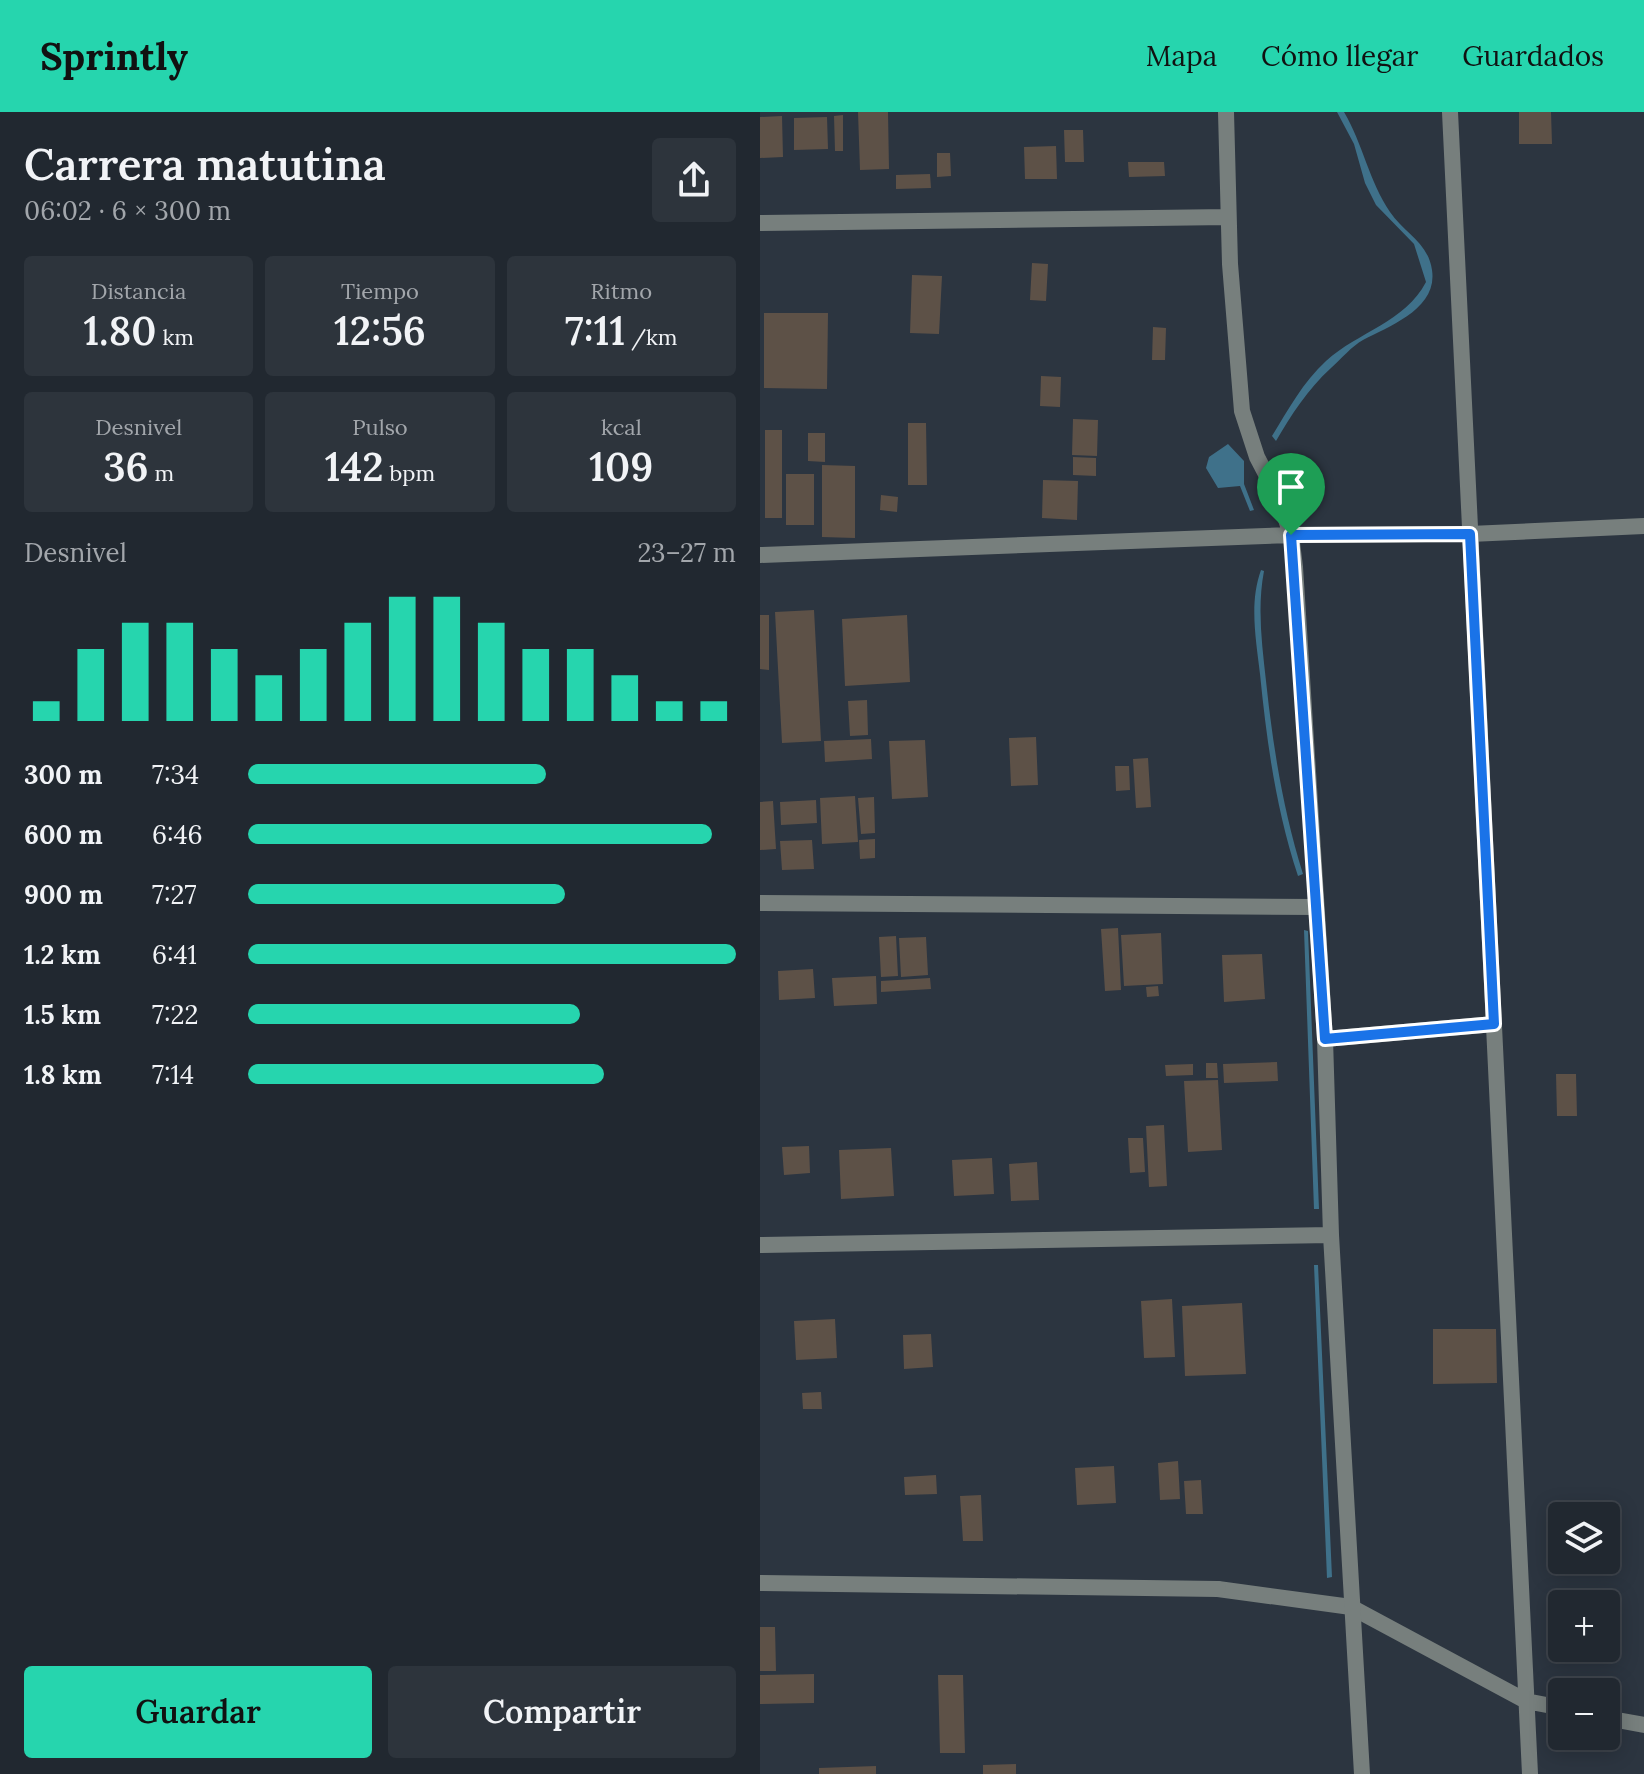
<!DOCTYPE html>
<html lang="es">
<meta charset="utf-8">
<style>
:root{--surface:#212830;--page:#2d343c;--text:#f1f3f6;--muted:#a2a6ab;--line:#3e444c;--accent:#26d5ae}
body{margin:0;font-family:Lora,serif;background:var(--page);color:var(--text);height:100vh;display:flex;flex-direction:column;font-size:30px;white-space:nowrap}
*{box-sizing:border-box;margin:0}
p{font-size:26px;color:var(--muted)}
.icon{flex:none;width:44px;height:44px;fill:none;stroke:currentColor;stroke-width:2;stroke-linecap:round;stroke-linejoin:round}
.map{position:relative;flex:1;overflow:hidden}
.side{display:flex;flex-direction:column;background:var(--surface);width:760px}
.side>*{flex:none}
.fabs{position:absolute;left:788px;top:1390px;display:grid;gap:16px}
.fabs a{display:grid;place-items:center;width:72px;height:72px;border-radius:8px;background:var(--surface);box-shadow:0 4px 20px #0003,0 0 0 2px var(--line);font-size:40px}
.pin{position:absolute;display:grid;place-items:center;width:68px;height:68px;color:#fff;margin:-82px -34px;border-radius:50% 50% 50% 0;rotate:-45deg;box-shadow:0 0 8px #0007}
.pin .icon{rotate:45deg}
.round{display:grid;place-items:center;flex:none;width:84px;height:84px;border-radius:8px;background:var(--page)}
.headline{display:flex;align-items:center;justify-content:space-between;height:136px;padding:0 24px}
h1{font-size:44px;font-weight:600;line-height:60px}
.metrics{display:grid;grid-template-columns:repeat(3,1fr);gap:12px;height:136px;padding:8px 24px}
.metrics div{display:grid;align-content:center;border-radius:8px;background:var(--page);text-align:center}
.metrics b{font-size:40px;font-weight:600}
.metrics small{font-size:22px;font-weight:400}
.metrics p{font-size:22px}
.chart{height:224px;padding:16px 24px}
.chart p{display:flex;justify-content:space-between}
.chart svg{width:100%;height:144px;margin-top:8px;stroke:var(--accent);stroke-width:6}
.primary-button{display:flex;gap:16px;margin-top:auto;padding:16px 24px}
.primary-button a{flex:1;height:92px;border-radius:8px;background:var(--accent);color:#111;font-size:32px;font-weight:600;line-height:92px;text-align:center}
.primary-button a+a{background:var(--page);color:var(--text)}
ul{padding:0 24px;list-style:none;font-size:26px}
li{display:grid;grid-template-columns:128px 96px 1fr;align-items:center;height:60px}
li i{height:20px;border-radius:10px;background:var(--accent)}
header{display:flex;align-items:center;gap:48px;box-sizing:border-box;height:112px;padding:0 40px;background:var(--accent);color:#111}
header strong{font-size:38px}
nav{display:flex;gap:44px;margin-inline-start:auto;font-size:28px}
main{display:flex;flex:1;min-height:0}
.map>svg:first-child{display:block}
</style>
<header>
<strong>Sprintly</strong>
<nav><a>Mapa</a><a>Cómo llegar</a><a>Guardados</a></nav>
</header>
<main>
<section class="side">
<div class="headline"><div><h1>Carrera matutina</h1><p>06:02 · 6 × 300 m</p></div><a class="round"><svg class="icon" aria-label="share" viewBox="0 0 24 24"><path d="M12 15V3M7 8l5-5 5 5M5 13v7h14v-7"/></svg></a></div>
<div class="metrics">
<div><p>Distancia</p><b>1.80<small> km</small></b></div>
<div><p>Tiempo</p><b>12:56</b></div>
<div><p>Ritmo</p><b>7:11<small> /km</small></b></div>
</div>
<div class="metrics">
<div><p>Desnivel</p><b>36<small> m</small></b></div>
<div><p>Pulso</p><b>142<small> bpm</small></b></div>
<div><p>kcal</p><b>109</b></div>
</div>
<div class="chart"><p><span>Desnivel</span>23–27 m</p>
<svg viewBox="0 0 160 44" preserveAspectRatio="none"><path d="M5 44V38M15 44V22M25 44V14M35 44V14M45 44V22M55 44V30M65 44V22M75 44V14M85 44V6M95 44V6M105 44V14M115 44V22M125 44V22M135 44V30M145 44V38M155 44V38"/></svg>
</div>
<ul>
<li><b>300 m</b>7:34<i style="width:61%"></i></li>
<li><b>600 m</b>6:46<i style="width:95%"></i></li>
<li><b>900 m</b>7:27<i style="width:65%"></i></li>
<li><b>1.2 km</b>6:41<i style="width:100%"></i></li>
<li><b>1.5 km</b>7:22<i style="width:68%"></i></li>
<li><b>1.8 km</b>7:14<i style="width:73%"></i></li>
</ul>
<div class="primary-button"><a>Guardar</a><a>Compartir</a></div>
</section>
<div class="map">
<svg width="884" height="1662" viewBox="0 0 884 1662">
<rect width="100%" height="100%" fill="#2c3540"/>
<path fill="#3f718a" d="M577,0H584C603,32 609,69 630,100C644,121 668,130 672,158C678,197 629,214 603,228C592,234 581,247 571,256C547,278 532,302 516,329L512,324C528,298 543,270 566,249C598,220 645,210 666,170L654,132L616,93L605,71L594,32Z
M468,332L484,349V372L494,398L490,399L480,374L458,376L446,356L449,345Z
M501,458L504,459C497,496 502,532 506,569C513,635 523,698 543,762L538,764C516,697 507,632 500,562C496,527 489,491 501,458Z
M544,818L548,819L559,1097H554Z
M554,1153H558L572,1465L567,1466Z"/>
<path fill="#5d5147" d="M98,0H128L129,57L100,58Z
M759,0H791L792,32H759Z
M83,3V39H75L74,4Z
M22,4L23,45L0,46V5Z
M67,5L68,37L34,38V6Z
M304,18H323L324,50H305Z
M296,34L297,67H265L264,35Z
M177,41H190L191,64L177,65Z
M368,50H404L405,64L369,65Z
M170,62L171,76L136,77V63Z
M272,151L288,152L286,189L270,188Z
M152,163L182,164L179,222L150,221Z
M4,201H68L67,277L4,276Z
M393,215L406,216L405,248H392Z
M281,264L301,265L300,295L280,294Z
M313,307L338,308L337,344L312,343Z
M148,311H166L167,373H148Z
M5,318H22V406H5Z
M48,321H65V350L48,349Z
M313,345L336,346V364L313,363Z
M62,353L95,354V426L62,425Z
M26,362H54V413H26Z
M283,368L318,369L317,408L282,406Z
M121,383L138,385L137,400L120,398Z
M54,498L61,629L22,631L15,500Z
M0,503H9V558L0,557Z
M147,503L150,570L85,574L82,507Z
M107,588L108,623L90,624L88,589Z
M276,625L278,673L251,674L249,626Z
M111,627L112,647L65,650L64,629Z
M165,628L168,685L132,687L129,629Z
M388,646L391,695L376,696L373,647Z
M355,654H369L370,678L356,679Z
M95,684L98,730L62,732L60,686Z
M114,685L115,721L101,722L98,686Z
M56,688L57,711L21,713L20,690Z
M13,689L16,737L0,738V690Z
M115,727V746L100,747L99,728Z
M52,728L54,757L22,758L20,729Z
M358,816L361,878L345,879L341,817Z
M401,821L403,872L364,874L361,823Z
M136,824L138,864L121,865L119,825Z
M166,825L168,863L141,865L139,826Z
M502,842L505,887L464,890L462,843Z
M53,857L55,886L19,888L18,859Z
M116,864L117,892L74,894L72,866Z
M170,866L171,877L121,880V869Z
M398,874L399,884L387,885L386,875Z
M517,950L518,969L464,971L463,952Z
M446,951H457L458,966H446Z
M433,952V963L406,964L405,953Z
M796,962H816L817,1004H797Z
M458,968L462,1038L428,1040L424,969Z
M404,1013L407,1074L389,1075L386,1014Z
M368,1026H383L385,1060L370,1061Z
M49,1034L50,1061L24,1063L22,1035Z
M131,1036L134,1084L81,1087L79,1038Z
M232,1046L234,1082L194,1084L192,1048Z
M277,1050L279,1088L251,1089L249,1052Z
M412,1187L415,1245L384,1246L381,1189Z
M482,1191L486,1262L425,1264L422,1194Z
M75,1207L77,1246L36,1248L34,1209Z
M673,1217H736L737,1271L673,1272Z
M171,1222L173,1255L144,1257L143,1223Z
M61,1280L62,1297H43L42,1281Z
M418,1349L420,1387L400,1388L398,1351Z
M354,1354L356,1391L317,1393L315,1356Z
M176,1363L177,1382L145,1383L144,1365Z
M441,1368L443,1402H426L424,1369Z
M221,1383L223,1429H203L200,1384Z
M0,1515H15L16,1559H0Z
M54,1562V1591L0,1592V1563Z
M178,1563H203L205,1641H180Z
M256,1652V1662H223V1653Z
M116,1654V1662H59V1656Z"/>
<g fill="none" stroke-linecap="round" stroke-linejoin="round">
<path stroke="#777f7d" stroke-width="16" d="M690,0L770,1662
M565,927L734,912
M458,1477L591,1495L766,1589L802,1596
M846,1606L884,1613"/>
<path stroke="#777f7d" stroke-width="16" d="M466,0L470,152L482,299L497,345L520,389L531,423L535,455L565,927L571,1123L602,1662
M0,111L468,105
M0,443L531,423L710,422L884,414
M0,791L556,795
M0,1133L571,1123
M0,1471L458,1477"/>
</g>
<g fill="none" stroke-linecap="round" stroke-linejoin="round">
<defs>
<path id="route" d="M710,422L734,912L565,927L531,423Z"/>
</defs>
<use href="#route" stroke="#fff" stroke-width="16"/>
<use href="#route" stroke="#1a73e8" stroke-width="10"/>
</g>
</svg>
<div class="fabs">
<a><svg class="icon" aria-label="layers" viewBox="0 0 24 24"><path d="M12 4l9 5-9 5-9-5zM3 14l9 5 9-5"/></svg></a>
<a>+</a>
<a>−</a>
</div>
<div class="pin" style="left:531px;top:423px;background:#1e9e55"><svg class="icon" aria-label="arrive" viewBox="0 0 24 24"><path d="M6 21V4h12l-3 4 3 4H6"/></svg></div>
</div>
</main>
